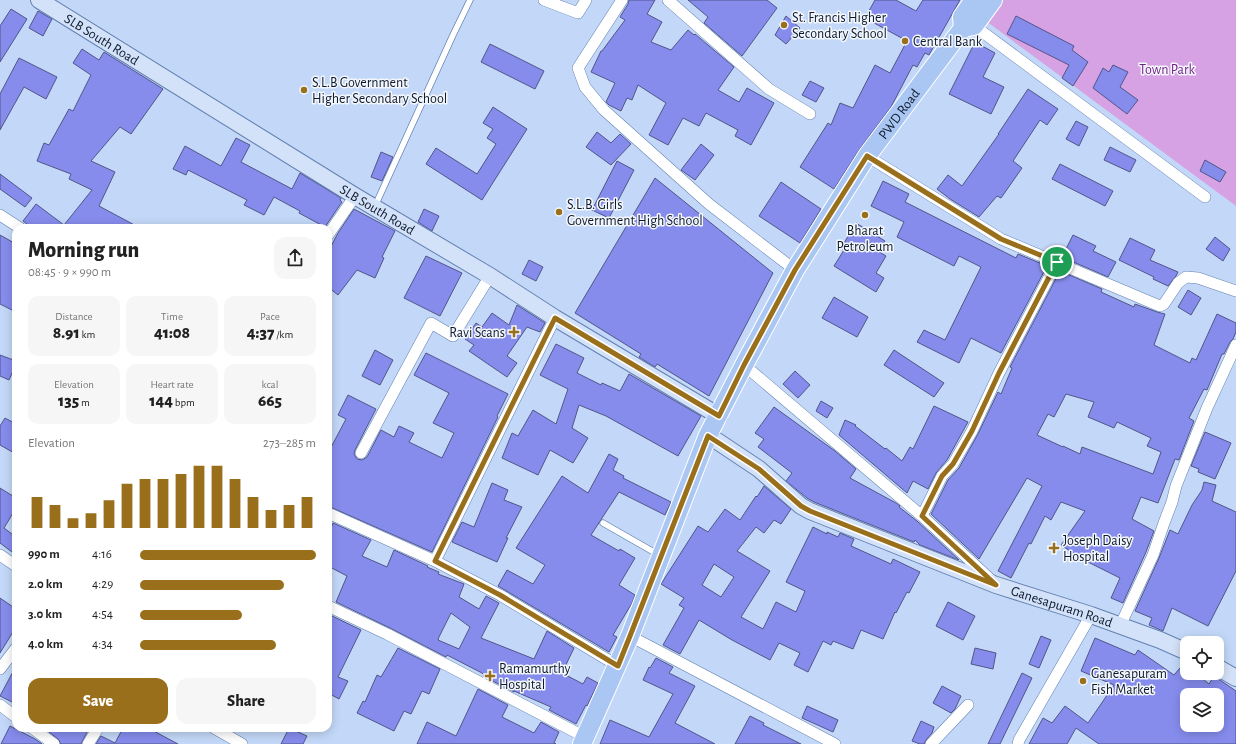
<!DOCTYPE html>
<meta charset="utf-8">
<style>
:root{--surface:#fff;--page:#f6f6f6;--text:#222;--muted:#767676;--accent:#996f1c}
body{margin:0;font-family:"Alegreya Sans",sans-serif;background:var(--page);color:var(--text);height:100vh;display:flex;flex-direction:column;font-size:15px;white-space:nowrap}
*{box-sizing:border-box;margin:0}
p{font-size:13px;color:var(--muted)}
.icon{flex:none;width:22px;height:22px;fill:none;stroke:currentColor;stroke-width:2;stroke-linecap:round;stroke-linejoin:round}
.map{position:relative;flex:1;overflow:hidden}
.sheet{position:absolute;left:12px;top:224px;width:320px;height:508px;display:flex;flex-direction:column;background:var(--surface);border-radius:12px;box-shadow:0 2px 10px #0003}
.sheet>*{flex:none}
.tools{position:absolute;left:1180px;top:636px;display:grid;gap:8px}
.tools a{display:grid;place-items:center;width:44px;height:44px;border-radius:8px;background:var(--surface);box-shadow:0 2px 10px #0003;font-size:20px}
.pin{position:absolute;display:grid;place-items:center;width:34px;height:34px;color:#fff;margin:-17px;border:2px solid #fff;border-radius:50%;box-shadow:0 1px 4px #0007}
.round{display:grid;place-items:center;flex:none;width:42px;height:42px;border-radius:12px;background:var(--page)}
.headline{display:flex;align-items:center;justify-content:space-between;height:68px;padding:0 16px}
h1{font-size:22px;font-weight:800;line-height:30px}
.figures{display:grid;grid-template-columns:repeat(3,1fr);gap:6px;height:68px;padding:4px 16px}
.figures div{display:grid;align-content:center;border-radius:10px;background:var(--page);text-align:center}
.figures b{font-size:17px;font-weight:800}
.figures small{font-size:11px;font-weight:400}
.figures p{font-size:11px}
.chart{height:112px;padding:8px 16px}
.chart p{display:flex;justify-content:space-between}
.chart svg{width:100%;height:72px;margin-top:4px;stroke:var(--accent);stroke-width:6}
.button{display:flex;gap:8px;margin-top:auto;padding:8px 16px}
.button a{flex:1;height:46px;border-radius:12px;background:var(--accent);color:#fff;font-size:16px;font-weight:800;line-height:46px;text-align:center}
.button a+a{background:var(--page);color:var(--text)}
ul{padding:0 16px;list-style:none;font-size:13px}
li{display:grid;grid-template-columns:64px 48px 1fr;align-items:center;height:30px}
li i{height:10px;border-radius:5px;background:var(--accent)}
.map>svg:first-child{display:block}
</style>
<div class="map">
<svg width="1236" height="744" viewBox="0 0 1236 744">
<rect width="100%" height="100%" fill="#c3d8f8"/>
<path fill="#d6a2e3" d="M1001,0H1236V206L986,21Z"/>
<path fill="#868cec" stroke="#515589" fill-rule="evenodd" d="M629,0H655L647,14L662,22L651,42L671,50L688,30L694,35L695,34L734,67L718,90L739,102L747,88L774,103L751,145L735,136L738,130L706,113L699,126L683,118L668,145L649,135L666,103L638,85L632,100L627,98L621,111L609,105L606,102L615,83L591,72L601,51H602L625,20L620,17L628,4Z
M688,0H767L777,8L742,56L704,23L708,17Z
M875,0H896L916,11L923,0H960L929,55L925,53L917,67L913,65L891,107L859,150L834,189L800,167L828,123L831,125L840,103L853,108L875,65L890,73L907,41L865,18Z
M11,9L27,19L0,62V26Z
M38,11L52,19L43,36L29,28Z
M786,16L800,28L786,44L775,35Z
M1016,16L1074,46L1072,50L1088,62L1073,86L1062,78L1069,65L1007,34Z
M975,42L995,53L983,77L1004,87L991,114L949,94Z
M490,44L544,71L535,89L481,62Z
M82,49L99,60L104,52L163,89L131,134L120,127L91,161L115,172L99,206L140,228H32L23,221L36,204L64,225L92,190L69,179L71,174L37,161L44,143L49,145L69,109L73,111L91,75L73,63Z
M19,58L57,77L46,99L24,87L0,130V94Z
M1113,65L1128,72L1120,87L1138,100L1127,114L1093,88L1103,68L1109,72Z
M810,81L824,88L816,102L802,95Z
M1028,89L1058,109L1047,125L1040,120L1013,161L1022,168L1001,198L997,196L979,217L950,199L937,189L948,175L962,186L999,134H998Z
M493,107L527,129L482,200L426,164L436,148L477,174L496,144L487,138L493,129L483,123Z
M1076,121L1088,127L1079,146L1066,139Z
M597,132L611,143L620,134L631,144L611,165L586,147Z
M236,138L250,145L241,162L292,189L300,173L341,198L340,200L342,202L325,227L299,213L300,211L274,197L264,215L244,205L247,200L188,170L186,175L173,169L185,146L221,166Z
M701,144L714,155L695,180L681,170Z
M1110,147L1136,160L1130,172L1104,160Z
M381,152L393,157L382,181L371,177Z
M1205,160L1226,172L1220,182L1200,171Z
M617,161L634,170L609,218L592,210Z
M1060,164L1113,191L1105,206L1052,179Z
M0,174L32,198L25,207L0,189Z
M655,178L773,273L709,396L657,364L655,367L639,357L641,354L575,313Z
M883,181L909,194L905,202L1016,258L1018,254L1047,266L1001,353L971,338L959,363L917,342L924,330L945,340L981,267L959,256L954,266L897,237L904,222L871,206Z
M781,182L821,209L800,243L759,216Z
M354,209L395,231L382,257L384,258L375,278L357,270L338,295L328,287V252L338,233Z
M424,209L439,216L432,231L418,222Z
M856,223L885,241L878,251L886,256L876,273L884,278L876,292L834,266L844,250L841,248Z
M0,235L16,244V312L0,304Z
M1073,235L1096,246L1093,251L1116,262L1108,277L1062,257Z
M1215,237L1230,249L1223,261L1206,249Z
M1130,238L1155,250L1150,260L1178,272L1176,276L1168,286L1153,279L1154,277L1119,260Z
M426,256L462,273L440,316L404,298Z
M529,260L543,267L536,281L522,274Z
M1060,271L1102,289L1101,292L1134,307L1135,304L1157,312L1165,314L1154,345L1190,363L1192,358L1196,360L1217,314L1236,323V332L1233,339L1230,342L1224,354H1222L1207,390L1204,389L1189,418L1194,421L1179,460L1175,459L1158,503L1141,497L1132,519L1154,531L1146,552L1123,603L1111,598L1120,578L1082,559L1061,545L1085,511L1061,502L1051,520L1045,516L1031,544L1029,543L1011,578L998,571L1042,486L1027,478L979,559L931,514L948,480L959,468L978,434L998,392L1001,394L1012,368L1010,367ZM1066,394L1094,402L1088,417L1114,428L1117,422L1151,438L1147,446L1161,452L1153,474L1082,447L1080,454L1063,446V447L1037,435L1048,414L1054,417Z
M1188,290L1201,298L1191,315L1178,307Z
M834,297L868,317L857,337L822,318Z
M517,305L545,323L540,332L527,327L507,356L517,363L507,377L469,351L474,345L465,339L476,323L482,327L492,313L509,325Z
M556,344L584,358L577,373L601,385L602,383L620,391L629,374L701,416L678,456L606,416L579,405L572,428L588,438L573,463L550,450L538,475L502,458L512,433L518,436L533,410L556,424L568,389L540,375Z
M375,350L393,360L380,385L362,376Z
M894,350L944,383L934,397L884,365Z
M426,353L508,394L497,416L498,417L432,552L328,506V453L346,419L338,415L348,395L376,409L355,450L354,454L357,459L362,460L367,457L381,430L394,437L399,426L414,433L409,442L442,458L454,433L433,423L449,393L414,375Z
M0,355L16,361V364L9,380L0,376Z
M795,371L810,385L798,398L783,384Z
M821,401L833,408L827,418L816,411Z
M934,406L968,422L947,460L936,473L928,489L913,481L907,493L839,435L845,420L856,425L855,426L885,449L886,448L902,461L910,447L913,449Z
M774,407L835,451L856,469L850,478L896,503L900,506L899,507L917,521L959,560L920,545L915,540L914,542L814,502L807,498L786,481L792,473L758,447L764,439L755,433Z
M5,418L16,424V454L0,445V426Z
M1205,432L1231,443L1215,479L1198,472L1199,469L1191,466Z
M609,454L618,459L613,470L624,476L623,478L671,502L665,515L619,492L591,535L619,551L620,549L635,558L619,585L635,595L632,603L613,635L617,637L609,652L498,586L507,570L533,584L545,565L516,548L562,476L588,493Z
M1204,482L1216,485L1212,501L1236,512V571L1208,626L1172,608L1163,631L1149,625L1152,618L1135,611L1159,558L1170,530L1178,534L1192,505L1202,490Z
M492,483L508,490L504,500L522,507L506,538H508L497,562L452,542L462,522L474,527Z
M764,486L791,509L781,524L774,520L764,533L756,527L737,551L770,571L741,617L763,629L776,602L796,612L805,591L786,582L813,527L827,534V532L838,537L840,533L854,539L851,546L891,564L893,559L920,572L909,593L907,592L896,613L895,612L883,639L861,630L853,649L833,641L831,645L823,641L808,672L794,665L800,653L779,643L770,660L732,640L699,620L680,654L663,645L684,608L679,605L684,598L661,584L698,526L708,532L725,509L740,520L756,496L757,497ZM714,564L734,577L721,597L702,585Z
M0,488L16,498V508L4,528L16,537V555L0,543Z
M333,523L371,540L362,556L387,567L394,550L428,566L427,567L439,572L438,574L464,584L459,597L479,609L486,596L499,603L481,638L534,659L547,631L574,648L562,673L583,684L587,677L598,683L587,706L586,705L576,724L549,710L551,707L514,691V692L483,676L484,675L482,673L447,655L446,657L390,628L336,602L347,576L328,566V536ZM451,613L470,627L459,649L438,640L439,637Z
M0,598L16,609V627L0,653Z
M948,602L975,616L963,640L936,626Z
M328,614L361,630L338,677L348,681L339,699L330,694L328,697Z
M1041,636L1051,640L1039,668L1029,664Z
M1095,638L1135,655L1138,650L1174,675L1186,661H1187V673H1196L1209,684L1214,676L1236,691V744H1099L1076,728L1067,744H1029L1043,718L1052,723L1065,706L1088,723L1114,685L1081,671ZM1187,695H1217V725H1187Z
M398,648L440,669L429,694L422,691L411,714L404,711L394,731L357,713L363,701L365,702L377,675L381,677Z
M975,648L996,653L993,669L971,664Z
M656,658L673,667L669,673L695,686L675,723L715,744H600L610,720L649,737L673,694L643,680L649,667L650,668Z
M16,666V704L0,696Z
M1022,673L1032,678L1000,744H988Z
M942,686L961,696L955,709L951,713L933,703Z
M478,689L508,705L502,717L534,733L541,722L559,732L554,743L556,744H417L427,722L456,736Z
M807,706L838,720L833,732L802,718Z
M750,716L764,723L763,725L801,744H735Z
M921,721L934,727L932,733L926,740L924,744H920L912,741Z
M10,726L35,739L42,744H1Z
M51,728H84L88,730L81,744H61L58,739L49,732Z
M123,728H148L178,744H96L101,736L115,743Z
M289,728L307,736L303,744H281Z"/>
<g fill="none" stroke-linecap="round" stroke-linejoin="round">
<defs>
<path id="lane" d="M375,206L453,35L470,0
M603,523L659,555"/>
<path id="street" d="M544,0L578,13L586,0
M622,0L578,68L585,87L604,110L709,204L795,270
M668,0L769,89L810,114
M969,22L1205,197
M867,156L1001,239L1155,304L1160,306L1164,304L1178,283L1186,277L1198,278L1236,291
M0,215L20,228
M328,235L355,196
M744,365L922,516L991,580
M361,453L431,323L453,336L490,276
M328,513L435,561L500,595L618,666
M922,516L942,476L953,464L972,431L999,373L1057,262
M0,555L16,566
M435,561L555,318
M328,606L387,634L585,737
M1120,626L1153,555L1164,523L1172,502L1176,486L1207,408L1236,345
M630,636L835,744
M0,669L16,648
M0,705L16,717
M32,728L54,744
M214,728L242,744
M88,744L98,728
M931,744L968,705
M1018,744L1019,740L1091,615"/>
<g id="secondary">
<path id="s1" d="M39,0L355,196L490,276L555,318L719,416"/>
<path id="s2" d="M708,435L759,469L801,506L810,511L996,585L1091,615L1160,640L1187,652"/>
<path d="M1217,667L1236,678"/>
</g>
<g id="primary">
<path d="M963,28L962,17L974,0"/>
<path id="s3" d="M582,744L630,636L708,435L744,365L795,270L867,156L963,28L974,26L993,0"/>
</g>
</defs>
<use href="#lane" stroke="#6281b2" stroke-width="7"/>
<use href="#street" stroke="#6281b2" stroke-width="12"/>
<use href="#secondary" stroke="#6281b2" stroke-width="18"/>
<use href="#primary" stroke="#fff" stroke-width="20"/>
<use href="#lane" stroke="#fff" stroke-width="5.5"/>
<use href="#street" stroke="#fff" stroke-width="11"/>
<use href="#secondary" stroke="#d4e2f9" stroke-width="16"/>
<use href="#primary" stroke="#aac6f3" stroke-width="18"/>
</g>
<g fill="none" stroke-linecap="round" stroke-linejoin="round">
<defs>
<path id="route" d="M867,156L1001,239L1057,262L999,373L972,431L953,464L942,476L922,516L996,585L810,511L801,506L759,469L708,436L630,636L618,666L500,595L435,561L555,318L719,416L744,365L795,270Z"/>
</defs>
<use href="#route" stroke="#fff" stroke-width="8"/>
<use href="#route" stroke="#996f1c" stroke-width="5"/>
</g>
<g fill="#996f1c" stroke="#f4f8fd" stroke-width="1.5">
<circle cx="784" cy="25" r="4"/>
<circle cx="905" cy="41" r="4"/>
<circle cx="304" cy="90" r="4"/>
<circle cx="559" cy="212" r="4"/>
<circle cx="865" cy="215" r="4"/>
<path d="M512 326h4v4h4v4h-4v4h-4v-4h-4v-4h4z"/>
<path d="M1052 542h4v4h4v4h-4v4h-4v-4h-4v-4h4z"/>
<path d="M488 670h4v4h4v4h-4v4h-4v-4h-4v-4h4z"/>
<circle cx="1083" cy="681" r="4"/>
</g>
<g text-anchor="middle" stroke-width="3" stroke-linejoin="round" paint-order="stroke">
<g font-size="14" fill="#0d192d" stroke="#f4f8fd" text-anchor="start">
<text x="792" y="22">St. Francis Higher<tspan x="792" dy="16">Secondary School</tspan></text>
<text x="913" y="46">Central Bank</text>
<text x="312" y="87">S.L.B Government<tspan x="312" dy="16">Higher Secondary School</tspan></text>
<text x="567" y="209">S.L.B. Girls<tspan x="567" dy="16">Government High School</tspan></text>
<text x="865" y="235" text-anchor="middle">Bharat<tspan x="865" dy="16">Petroleum</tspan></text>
<text x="505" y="337" text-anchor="end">Ravi Scans</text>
<text x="1063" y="545">Joseph Daisy<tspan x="1063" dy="16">Hospital</tspan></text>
<text x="499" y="673">Ramamurthy<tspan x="499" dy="16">Hospital</tspan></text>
<text x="1091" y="678">Ganesapuram<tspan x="1091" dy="16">Fish Market</tspan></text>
</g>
<g font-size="14" fill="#0d192d" stroke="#f4f8fd">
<text dy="5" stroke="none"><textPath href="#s1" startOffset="74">SLB South Road</textPath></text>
<text dy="5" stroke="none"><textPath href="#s3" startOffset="708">PWD Road</textPath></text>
<text dy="5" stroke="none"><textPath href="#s1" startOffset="398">SLB South Road</textPath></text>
<text dy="5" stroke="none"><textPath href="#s2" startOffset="397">Ganesapuram Road</textPath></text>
</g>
<g font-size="14" fill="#752188" stroke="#f4f8fd">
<text x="1167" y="74">Town Park</text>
</g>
</g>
</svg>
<div class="tools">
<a><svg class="icon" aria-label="locate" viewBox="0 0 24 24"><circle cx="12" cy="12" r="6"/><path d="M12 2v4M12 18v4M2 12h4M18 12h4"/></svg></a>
<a><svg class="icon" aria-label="layers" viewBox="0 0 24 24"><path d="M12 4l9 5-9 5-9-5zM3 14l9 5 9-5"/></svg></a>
</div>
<div class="pin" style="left:1057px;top:262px;background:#1e9e55"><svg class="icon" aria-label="arrive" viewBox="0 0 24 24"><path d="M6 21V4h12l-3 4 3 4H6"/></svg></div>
<section class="sheet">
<div class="headline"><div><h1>Morning run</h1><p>08:45 · 9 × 990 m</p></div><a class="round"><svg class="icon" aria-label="share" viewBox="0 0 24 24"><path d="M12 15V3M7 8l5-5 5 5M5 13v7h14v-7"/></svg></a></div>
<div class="figures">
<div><p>Distance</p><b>8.91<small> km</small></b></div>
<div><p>Time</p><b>41:08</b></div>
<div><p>Pace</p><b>4:37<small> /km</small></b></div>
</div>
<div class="figures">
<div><p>Elevation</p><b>135<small> m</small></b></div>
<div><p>Heart rate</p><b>144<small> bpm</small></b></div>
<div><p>kcal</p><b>665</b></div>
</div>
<div class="chart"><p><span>Elevation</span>273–285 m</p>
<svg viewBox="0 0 160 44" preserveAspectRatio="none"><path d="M5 44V25M15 44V30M25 44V38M35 44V35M45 44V27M55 44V17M65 44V14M75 44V14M85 44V11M95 44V6M105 44V6M115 44V14M125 44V25M135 44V33M145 44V30M155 44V25"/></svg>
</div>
<ul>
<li><b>990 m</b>4:16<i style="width:100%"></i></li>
<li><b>2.0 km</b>4:29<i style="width:82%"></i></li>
<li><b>3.0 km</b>4:54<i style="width:58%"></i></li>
<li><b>4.0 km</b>4:34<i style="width:77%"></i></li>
</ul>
<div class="button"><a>Save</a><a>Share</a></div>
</section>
</div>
